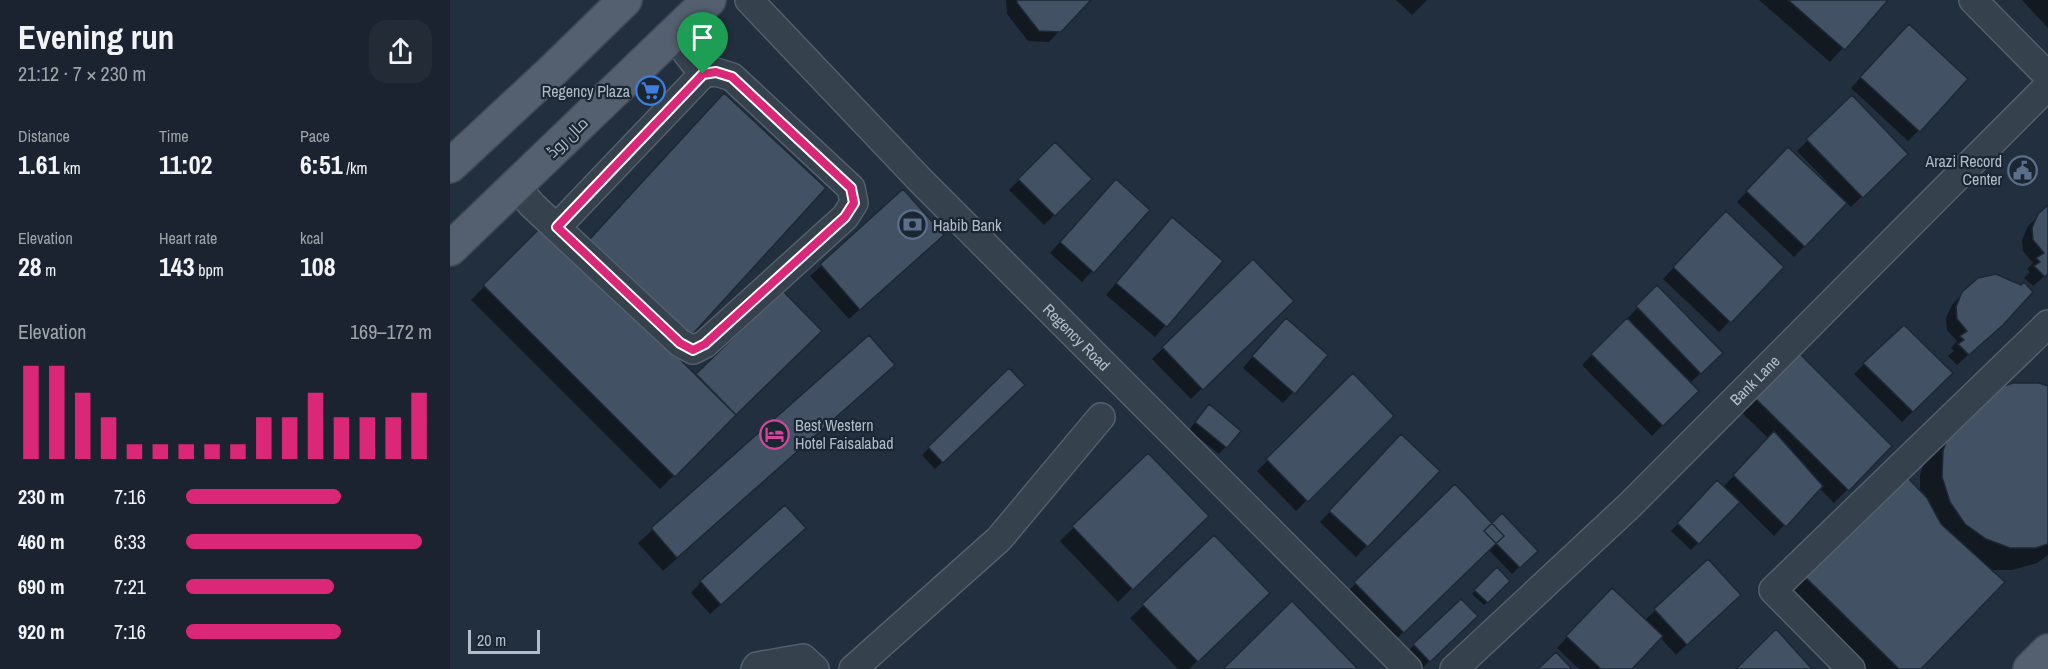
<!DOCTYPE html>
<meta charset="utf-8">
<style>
:root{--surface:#1a232f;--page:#232b37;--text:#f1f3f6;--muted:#9fa4aa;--accent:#db2777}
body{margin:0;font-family:"Archivo Narrow",Cairo,sans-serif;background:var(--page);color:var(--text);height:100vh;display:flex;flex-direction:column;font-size:22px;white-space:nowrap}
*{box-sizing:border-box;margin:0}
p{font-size:20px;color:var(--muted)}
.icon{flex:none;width:33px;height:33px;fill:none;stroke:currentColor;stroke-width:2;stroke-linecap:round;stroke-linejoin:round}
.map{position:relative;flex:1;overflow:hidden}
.drawer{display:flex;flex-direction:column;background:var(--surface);width:450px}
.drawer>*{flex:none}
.scale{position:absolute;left:18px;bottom:15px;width:72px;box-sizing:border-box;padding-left:6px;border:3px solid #b1bcca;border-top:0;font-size:16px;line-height:21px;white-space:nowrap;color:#b1bcca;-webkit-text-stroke:4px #1b2633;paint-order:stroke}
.pin{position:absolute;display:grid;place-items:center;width:51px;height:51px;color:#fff;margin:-62px -26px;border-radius:50% 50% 50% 0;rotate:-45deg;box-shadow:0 0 6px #0007}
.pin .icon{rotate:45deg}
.round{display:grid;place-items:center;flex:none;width:63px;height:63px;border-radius:18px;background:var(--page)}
.headline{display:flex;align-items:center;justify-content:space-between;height:102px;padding:0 18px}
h1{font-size:33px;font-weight:700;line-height:45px}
.figures{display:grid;grid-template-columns:repeat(3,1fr);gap:9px;height:102px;padding:6px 18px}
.figures div{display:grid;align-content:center}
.figures b{font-size:26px;font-weight:700}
.figures small{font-size:16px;font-weight:400}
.figures p{font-size:16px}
.chart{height:168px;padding:12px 18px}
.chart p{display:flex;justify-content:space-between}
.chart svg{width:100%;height:108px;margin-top:6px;stroke:var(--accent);stroke-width:6}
ul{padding:0 18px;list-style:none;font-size:20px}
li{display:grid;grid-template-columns:96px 72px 1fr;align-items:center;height:45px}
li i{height:15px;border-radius:8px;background:var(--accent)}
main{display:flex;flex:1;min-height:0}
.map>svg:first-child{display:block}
</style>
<main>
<section class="drawer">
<div class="headline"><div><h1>Evening run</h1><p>21:12 · 7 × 230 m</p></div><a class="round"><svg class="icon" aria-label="share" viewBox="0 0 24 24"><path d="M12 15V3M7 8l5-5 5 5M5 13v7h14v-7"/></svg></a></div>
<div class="figures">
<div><p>Distance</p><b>1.61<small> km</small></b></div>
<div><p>Time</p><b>11:02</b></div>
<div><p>Pace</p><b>6:51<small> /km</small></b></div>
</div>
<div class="figures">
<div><p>Elevation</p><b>28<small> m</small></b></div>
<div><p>Heart rate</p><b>143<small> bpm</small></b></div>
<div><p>kcal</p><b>108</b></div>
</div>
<div class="chart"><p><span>Elevation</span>169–172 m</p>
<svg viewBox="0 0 160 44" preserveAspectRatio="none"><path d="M5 44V6M15 44V6M25 44V17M35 44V27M45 44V38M55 44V38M65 44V38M75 44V38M85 44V38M95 44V27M105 44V27M115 44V17M125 44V27M135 44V27M145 44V27M155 44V17"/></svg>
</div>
<ul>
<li><b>230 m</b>7:16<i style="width:63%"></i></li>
<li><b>460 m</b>6:33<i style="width:96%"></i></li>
<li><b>690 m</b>7:21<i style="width:60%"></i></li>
<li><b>920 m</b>7:16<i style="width:63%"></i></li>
</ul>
</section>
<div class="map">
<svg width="1598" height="669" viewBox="0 0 1598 669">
<rect width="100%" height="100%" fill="#222f3f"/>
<path fill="#0007" d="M556,0H639L599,42L578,41L557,14Z
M946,0H977L962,15Z
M1309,0H1436L1380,62Z
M1572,0H1598V28Z
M1448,37L1468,131L1458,141L1401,88Z
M1402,97L1456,154L1401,207L1396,202L1344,257L1287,202L1338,149L1375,184L1377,182L1347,151Z
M605,144L640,179L594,225L559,190Z
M453,191L481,245L399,319L360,276Z
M656,191L698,210L632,282L600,253Z
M1598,207V273L1583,286L1574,278L1580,272L1577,269L1583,263L1573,251L1572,240L1578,226Z
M1265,224L1332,267L1269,332L1213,279Z
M94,226L153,280L245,377L332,292L370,331L210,489L21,300Z
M712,229L771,261L705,337L656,295Z
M803,261L842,301L741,399L702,359Z
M1207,288L1271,353L1239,384L1246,391L1202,436L1132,365Z
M1513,293L1540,335L1507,365L1498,356L1504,351L1501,348L1507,341L1497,330L1496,318L1502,305Z
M825,330L843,392L833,403L793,368Z
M419,337L443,365L213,571L188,543Z
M1348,354L1440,446L1384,503L1369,488L1324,536L1289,501L1241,550L1221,531L1267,482L1272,488L1319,439L1291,412Z
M1414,364L1501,373L1452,422L1404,374Z
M559,370L572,385L485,469L472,455Z
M903,375L942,416L846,511L807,471Z
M1598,388V555L1587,563L1562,570H1538L1469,669H1406L1331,595L1470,493V475L1478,451L1494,430Z
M752,413L789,431L769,454L739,430Z
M941,447L987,471L906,557L870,522Z
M698,455L756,516L668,602L610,541Z
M1005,487L1042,526L1086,551L1062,574L1038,549L939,646L892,597Z
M344,538L260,614L241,593L251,582Z
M1258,561L1278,605L1226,655L1210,637L1180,669H1129L1107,648L1151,600L1194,621Z
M1047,570L1058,581L1034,605L1022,594Z
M1011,601L1026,616L972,668L957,652Z
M694,605L804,606L739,669H728L680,618Z"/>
<path fill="#425163" stroke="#1d2835" stroke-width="1.5" d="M567,0H641L611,32L589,31L567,3Z
M1338,0H1438L1395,50Z
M1459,24L1518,79L1470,132L1410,77Z
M274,93L376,188L241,336L138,241Z
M1402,95L1458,154L1413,198L1356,139Z
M605,142L642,179L605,216L568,179Z
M1338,147L1397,203L1355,247L1296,191Z
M666,179L700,210L644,273L610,242Z
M453,189L494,235L410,310L370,264Z
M1598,205V274L1595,277L1584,266L1590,262L1586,258L1594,253L1583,240L1582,228L1588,214Z
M1276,211L1334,267L1281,323L1223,267Z
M722,217L773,261L717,327L666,283Z
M94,224L286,415L225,477L33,285Z
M803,259L844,301L753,390L712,347Z
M1546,274L1571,285L1574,282L1583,292L1553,325L1519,355L1508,344L1514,340L1510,336L1517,331L1507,319L1506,307L1512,292L1528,278Z
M1207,285L1273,353L1251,374L1186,306Z
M332,290L372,331L286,415L246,374Z
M836,318L878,355L845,394L802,356Z
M1177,318L1249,391L1213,426L1141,354Z
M1454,325L1503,373L1463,412L1413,363Z
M419,335L445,365L227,558L201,528Z
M1348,352L1442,446L1399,491L1304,397Z
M559,368L575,385L493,463L478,447Z
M903,373L944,416L858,502L816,459Z
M1563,383H1589L1598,386V544L1586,548H1560L1536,539L1515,524L1500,502L1492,477L1493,451L1501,426L1538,391Z
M759,404L791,431L777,448L745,422Z
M1324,431L1373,486L1336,527L1283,475Z
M951,434L990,471L918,547L879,511Z
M698,453L759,516L683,590L622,526Z
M1455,475L1477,498L1491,524L1555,582L1471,669H1449L1351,573Z
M1267,480L1290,502L1249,544L1227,523Z
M1005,484L1054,536L954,633L904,582Z
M335,505L356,528L271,605L250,581Z
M1052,513L1088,551L1070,568L1034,531Z
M764,535L820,593L748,662L692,604Z
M1258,559L1291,595L1237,645L1204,609Z
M1047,567L1060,581L1038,603L1024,590Z
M1162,588L1213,636L1182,669H1151L1116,636Z
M1011,599L1028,616L980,662L963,644Z
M842,601L908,669H773Z
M1326,629L1362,669H1286Z
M1106,652L1122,669H1088Z"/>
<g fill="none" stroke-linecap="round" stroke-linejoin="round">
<defs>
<g id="minor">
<path id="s1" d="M299,0L471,181L958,669"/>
<path d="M1523,0L1598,76"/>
<path d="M223,35L253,74"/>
<path d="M66,186L82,205L230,343L243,350L255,344L395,217L404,203L401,188L282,77L266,72L253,74L107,227"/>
<path d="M305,669L307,666L353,658L365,669"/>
<path d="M403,669L549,539L651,417"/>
<path id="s2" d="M1004,669L1180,505L1598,86"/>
<path d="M1401,669L1323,590L1598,324"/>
</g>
<path id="major" d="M0,166L101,72L175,0
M0,249L259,0
M1580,669L1598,651"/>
</defs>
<use href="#minor" stroke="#545f6c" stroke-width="30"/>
<use href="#major" stroke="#3f4a57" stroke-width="36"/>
<use href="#minor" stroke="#36414e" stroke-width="27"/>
<use href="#major" stroke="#54606f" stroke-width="33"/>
</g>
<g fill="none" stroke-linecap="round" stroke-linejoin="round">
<defs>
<path id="route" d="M266,72L282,77L401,188L404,203L395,217L255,344L243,350L230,343L107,227L253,74Z"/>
</defs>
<use href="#route" stroke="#fff" stroke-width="12"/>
<use href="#route" stroke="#db2777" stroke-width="8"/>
</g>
<defs>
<symbol id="supermarket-ring" viewBox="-11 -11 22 22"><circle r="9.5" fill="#1b2633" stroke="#3f7fe0" stroke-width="1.5"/><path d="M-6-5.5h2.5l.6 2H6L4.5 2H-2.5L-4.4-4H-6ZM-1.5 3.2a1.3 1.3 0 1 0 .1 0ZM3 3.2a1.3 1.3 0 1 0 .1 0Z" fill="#3f7fe0"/></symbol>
<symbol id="civic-ring" viewBox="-11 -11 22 22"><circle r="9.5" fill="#1b2633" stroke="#5c6f8a" stroke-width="1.5"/><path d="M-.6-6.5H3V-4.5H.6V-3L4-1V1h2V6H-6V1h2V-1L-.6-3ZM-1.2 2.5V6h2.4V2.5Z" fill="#5c6f8a"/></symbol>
<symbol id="bank-ring" viewBox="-11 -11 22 22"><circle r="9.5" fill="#1b2633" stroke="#5c6f8a" stroke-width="1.5"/><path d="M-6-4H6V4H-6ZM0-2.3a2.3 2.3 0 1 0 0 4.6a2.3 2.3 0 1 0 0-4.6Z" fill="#5c6f8a"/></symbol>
<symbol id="hotel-ring" viewBox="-11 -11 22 22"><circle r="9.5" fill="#1b2633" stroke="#d1479c" stroke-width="1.5"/><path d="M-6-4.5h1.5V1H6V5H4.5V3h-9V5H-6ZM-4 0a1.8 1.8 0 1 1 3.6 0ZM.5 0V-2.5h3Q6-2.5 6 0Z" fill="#d1479c"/></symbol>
</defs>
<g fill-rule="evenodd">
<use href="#supermarket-ring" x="184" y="74" width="33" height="33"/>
<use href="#civic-ring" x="1556" y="154" width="33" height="33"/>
<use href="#bank-ring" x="446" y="208" width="33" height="33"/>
<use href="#hotel-ring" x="308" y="418" width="33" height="33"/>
</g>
<g text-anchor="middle" stroke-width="4.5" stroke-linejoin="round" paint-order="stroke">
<g font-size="16" fill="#b1bcca" stroke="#1b2633" text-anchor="end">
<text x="180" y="97">Regency Plaza</text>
<text x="1552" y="167">Arazi Record<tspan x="1552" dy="18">Center</tspan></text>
<text x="483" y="231" text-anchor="start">Habib Bank</text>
<text x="345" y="431" text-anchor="start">Best Western<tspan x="345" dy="18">Hotel Faisalabad</tspan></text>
</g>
<g font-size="16" fill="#b1bcca" stroke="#1b2633">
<text transform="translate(117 137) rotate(-44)" y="6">مال روڈ</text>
<text dy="6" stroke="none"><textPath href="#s1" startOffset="470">Regency Road</textPath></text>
<text dy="6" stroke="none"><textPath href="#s2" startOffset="417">Bank Lane</textPath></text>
</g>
</g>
</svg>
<div class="scale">20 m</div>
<div class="pin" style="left:253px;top:74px;background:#1e9e55"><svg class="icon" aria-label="arrive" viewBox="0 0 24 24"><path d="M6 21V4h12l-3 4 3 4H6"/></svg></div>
</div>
</main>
